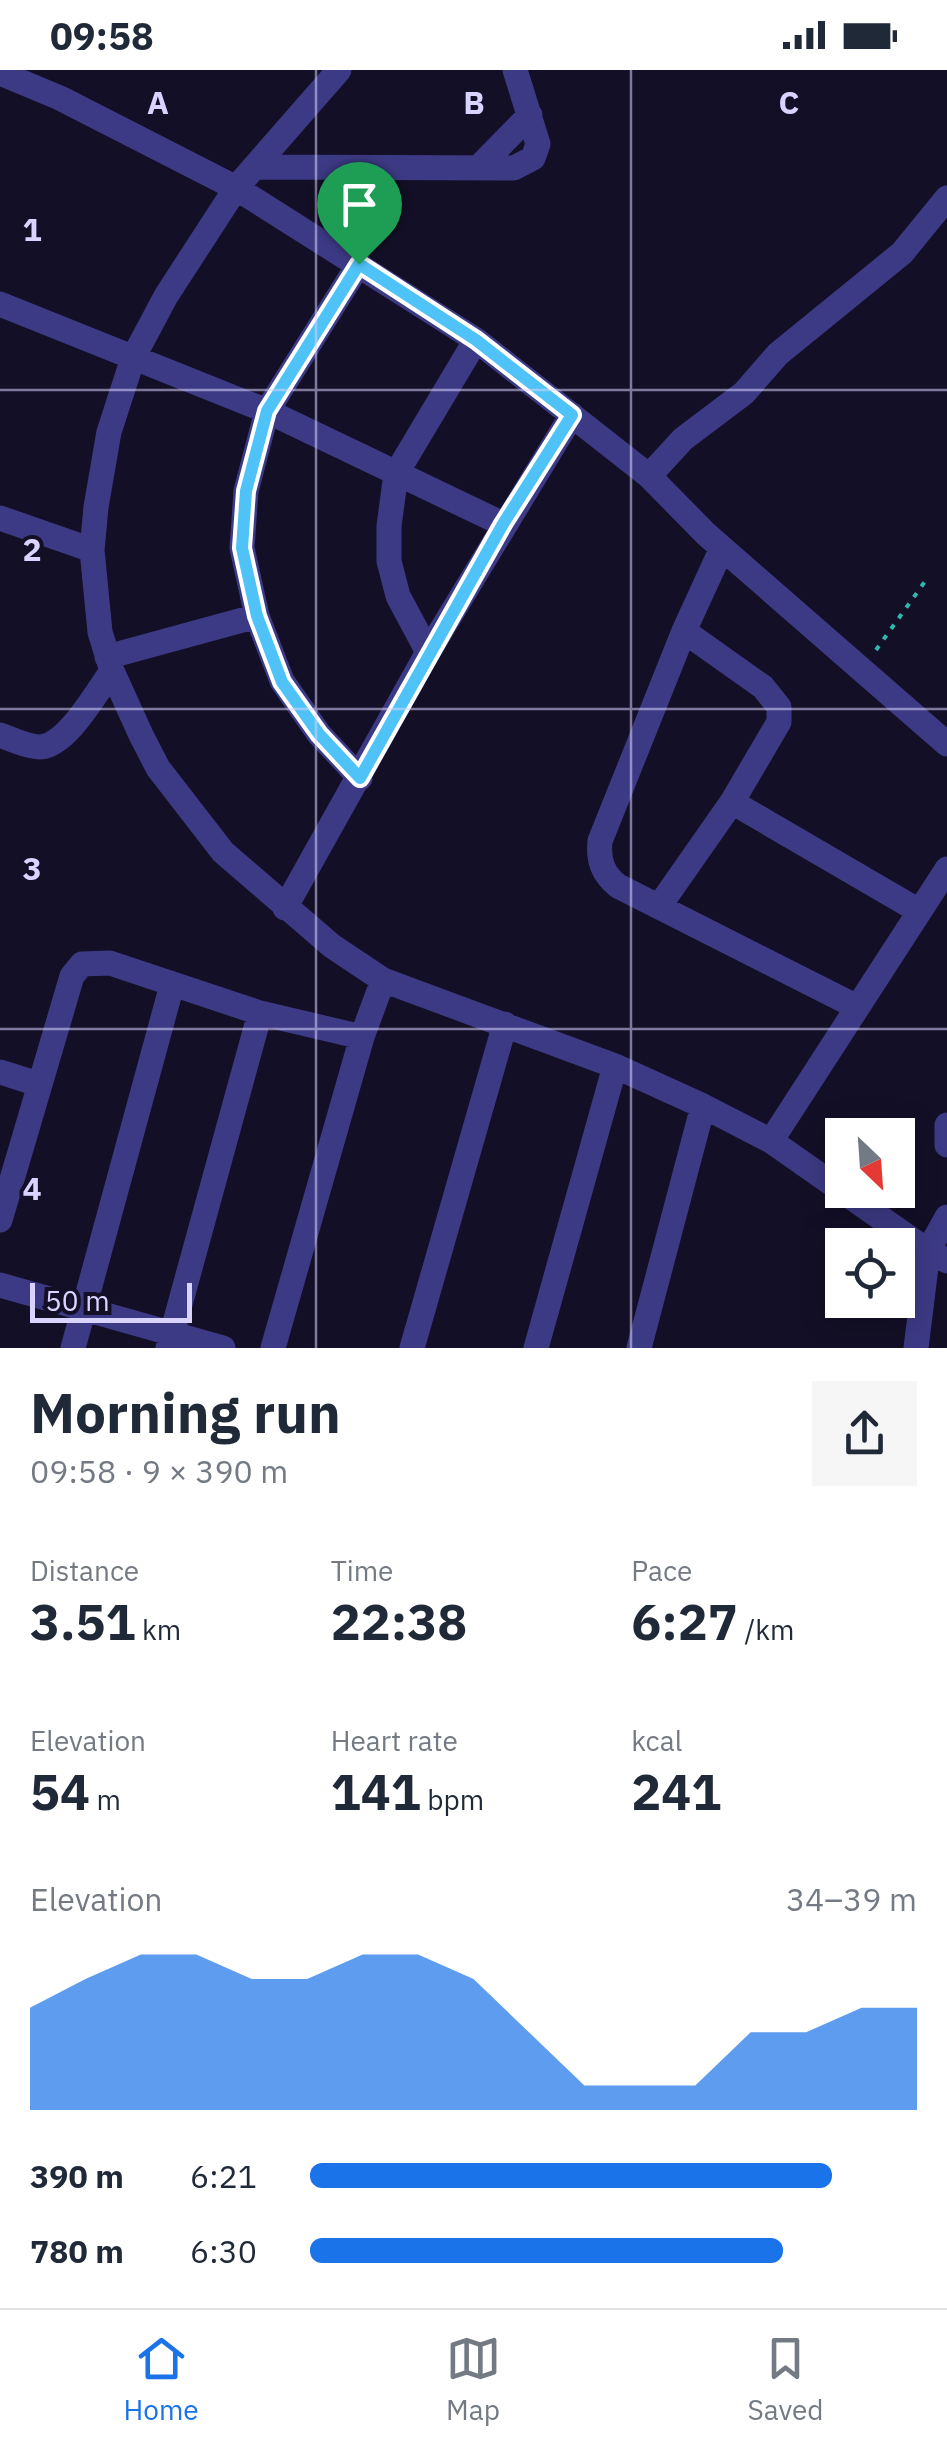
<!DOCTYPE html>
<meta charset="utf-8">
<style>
:root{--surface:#fff;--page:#f6f6f7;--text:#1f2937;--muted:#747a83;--line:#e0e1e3;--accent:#1a73e8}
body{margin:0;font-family:"IBM Plex Sans",sans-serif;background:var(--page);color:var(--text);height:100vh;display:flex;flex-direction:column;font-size:38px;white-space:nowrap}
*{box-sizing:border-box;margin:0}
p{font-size:32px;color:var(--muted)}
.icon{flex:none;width:55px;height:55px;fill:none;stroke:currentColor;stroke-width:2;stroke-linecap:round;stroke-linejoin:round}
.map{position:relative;height:1278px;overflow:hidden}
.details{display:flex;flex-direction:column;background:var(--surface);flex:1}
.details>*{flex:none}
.needle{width:65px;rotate:155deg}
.fabs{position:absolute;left:825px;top:1048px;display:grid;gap:20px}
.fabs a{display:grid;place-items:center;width:90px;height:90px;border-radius:0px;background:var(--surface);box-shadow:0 5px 25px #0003;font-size:50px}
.scale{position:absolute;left:30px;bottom:25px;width:162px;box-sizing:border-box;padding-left:10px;border:5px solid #d9d4ff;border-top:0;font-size:28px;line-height:35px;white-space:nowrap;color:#d9d4ff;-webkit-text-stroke:8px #130f26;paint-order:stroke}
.pin{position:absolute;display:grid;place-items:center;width:85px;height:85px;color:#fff;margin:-102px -42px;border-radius:50% 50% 50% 0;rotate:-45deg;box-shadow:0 0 10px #0007}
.pin .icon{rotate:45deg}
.round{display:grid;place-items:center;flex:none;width:105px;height:105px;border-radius:0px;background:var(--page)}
.headline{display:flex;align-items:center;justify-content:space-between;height:170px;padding:0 30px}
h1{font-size:55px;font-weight:700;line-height:75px}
.metrics{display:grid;grid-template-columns:repeat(3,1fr);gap:15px;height:170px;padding:10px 30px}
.metrics div{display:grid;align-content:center}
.metrics b{font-size:50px;font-weight:700}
.metrics small{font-size:28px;font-weight:400}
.metrics p{font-size:28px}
.chart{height:280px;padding:20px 30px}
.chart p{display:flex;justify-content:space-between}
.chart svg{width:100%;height:180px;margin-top:10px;fill:var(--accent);opacity:.7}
ul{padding:0 30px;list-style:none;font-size:32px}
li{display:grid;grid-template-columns:160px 120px 1fr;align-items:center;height:75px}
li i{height:25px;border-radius:12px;background:var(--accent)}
.status{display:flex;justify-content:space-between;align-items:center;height:70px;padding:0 50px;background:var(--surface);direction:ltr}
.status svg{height:28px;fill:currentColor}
.menu{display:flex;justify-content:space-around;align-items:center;height:140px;border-top:2px solid var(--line);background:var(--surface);font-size:28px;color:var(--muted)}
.menu a{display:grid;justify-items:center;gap:5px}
.menu .active{color:var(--accent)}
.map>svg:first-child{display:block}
</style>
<div class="status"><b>09:58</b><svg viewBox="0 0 49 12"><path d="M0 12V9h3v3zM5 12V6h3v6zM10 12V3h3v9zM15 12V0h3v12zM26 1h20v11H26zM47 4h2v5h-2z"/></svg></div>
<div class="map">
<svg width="947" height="1278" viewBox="0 0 947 1278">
<rect width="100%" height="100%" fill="#130f26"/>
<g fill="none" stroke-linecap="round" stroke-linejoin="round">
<path stroke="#2fb8b0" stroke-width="4" stroke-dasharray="5 8" stroke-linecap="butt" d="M876,580L926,510"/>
<path stroke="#3d3a85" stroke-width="25" d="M339,0L236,118L166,226L133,288L109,362L96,437L92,480L100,562L112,601L141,665L158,698L223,782L332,876L383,910L615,996L703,1036L771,1071L928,1181L947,1191
M0,3L60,28L236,118L476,270L649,406L706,464L947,674
M255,97L514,98L533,88L538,74L515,0
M478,98L530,45
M359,194L267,341L246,421L242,478L257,546L282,611L319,664L360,708
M0,234L267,341L503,454
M649,406L683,369L744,323L778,284L902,183L947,128
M0,448L92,480
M722,478L684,561L600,771C598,791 603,804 618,816L857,937
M428,582L398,526L389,491V456L396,404L476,270
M107,587L257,546
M0,665C11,669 27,677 40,677C67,676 97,621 112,601
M732,732L919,841
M660,835L732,732L779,652V637L763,617L684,561
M285,838L428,582L572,345
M0,1002L38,1014
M947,1055V1075
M771,1071L947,799
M0,1150L72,906L82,894L110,893L260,943L362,967
M0,1215L223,1278
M73,1278L172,915
M168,1278L260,943
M273,1278L362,967L383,910
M412,1278L505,954
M536,1278L615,996
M639,1278L703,1036
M916,1278L928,1181L947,1147"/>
</g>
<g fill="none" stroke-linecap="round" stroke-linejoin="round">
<defs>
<path id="route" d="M359,194L476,270L572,345L503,454L360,708L319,664L282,612L257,546L242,478L246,421L267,341Z"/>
</defs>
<use href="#route" stroke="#fff" stroke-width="20"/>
<use href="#route" stroke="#4fc3f7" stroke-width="12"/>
</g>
<path fill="none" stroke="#d9d4ff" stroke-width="2.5" stroke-opacity="0.55" d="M316,0V1278M631,0V1278M0,320H947M0,639H947M0,959H947"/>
<g font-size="32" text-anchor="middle" font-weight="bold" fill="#d9d4ff" stroke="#130f26" stroke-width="8" stroke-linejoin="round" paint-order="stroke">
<text x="158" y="44">A</text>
<text x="474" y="44">B</text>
<text x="789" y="44">C</text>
<text x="32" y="171">1</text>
<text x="32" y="491">2</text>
<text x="32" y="810">3</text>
<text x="32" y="1130">4</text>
</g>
</svg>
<div class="fabs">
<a><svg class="needle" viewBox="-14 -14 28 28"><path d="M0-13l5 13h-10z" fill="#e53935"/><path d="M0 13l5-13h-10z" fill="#747a83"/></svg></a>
<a><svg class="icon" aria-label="locate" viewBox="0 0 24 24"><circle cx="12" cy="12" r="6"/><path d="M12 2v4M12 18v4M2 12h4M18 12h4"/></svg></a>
</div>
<div class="scale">50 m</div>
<div class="pin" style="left:359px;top:194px;background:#1e9e55"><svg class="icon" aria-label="arrive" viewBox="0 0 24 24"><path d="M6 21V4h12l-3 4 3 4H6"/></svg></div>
</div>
<section class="details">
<div class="headline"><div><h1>Morning run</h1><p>09:58 · 9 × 390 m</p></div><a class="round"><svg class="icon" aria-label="share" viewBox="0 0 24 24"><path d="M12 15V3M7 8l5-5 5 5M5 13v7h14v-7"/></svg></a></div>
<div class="metrics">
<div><p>Distance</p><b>3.51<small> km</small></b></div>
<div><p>Time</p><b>22:38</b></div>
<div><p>Pace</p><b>6:27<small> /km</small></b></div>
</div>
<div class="metrics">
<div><p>Elevation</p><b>54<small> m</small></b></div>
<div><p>Heart rate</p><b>141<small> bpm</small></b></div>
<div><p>kcal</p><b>241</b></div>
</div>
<div class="chart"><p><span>Elevation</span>34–39 m</p>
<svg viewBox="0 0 160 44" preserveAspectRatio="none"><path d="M0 44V19L10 12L20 6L30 6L40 12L50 12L60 6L70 6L80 12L90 25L100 38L110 38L120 38L130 25L140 25L150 19L160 19V44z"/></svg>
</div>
<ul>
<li><b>390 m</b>6:21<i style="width:86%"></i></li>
<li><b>780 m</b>6:30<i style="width:78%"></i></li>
</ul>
</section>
<nav class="menu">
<a class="active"><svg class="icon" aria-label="home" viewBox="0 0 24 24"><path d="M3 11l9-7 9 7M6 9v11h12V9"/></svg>Home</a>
<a><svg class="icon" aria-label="map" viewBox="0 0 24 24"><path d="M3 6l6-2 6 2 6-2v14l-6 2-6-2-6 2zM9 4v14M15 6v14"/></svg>Map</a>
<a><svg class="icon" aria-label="saved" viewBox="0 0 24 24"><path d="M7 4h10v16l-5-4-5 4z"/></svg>Saved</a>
</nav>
